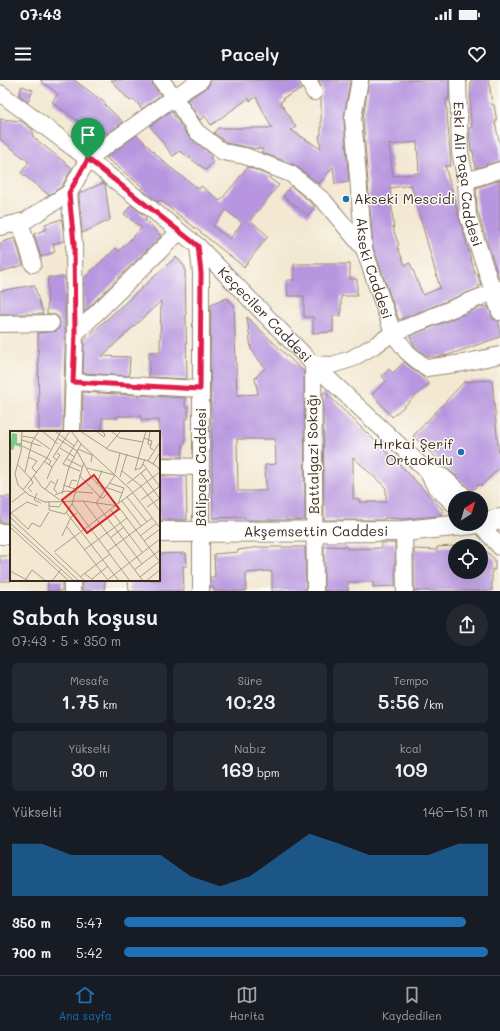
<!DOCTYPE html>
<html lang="tr">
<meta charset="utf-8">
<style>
:root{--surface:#171b24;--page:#242831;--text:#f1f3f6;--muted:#9ea1a6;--line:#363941;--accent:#1f6fb2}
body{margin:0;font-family:Mali,sans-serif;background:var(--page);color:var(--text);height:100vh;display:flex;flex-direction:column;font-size:15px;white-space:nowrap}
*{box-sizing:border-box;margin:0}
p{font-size:13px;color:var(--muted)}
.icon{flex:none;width:22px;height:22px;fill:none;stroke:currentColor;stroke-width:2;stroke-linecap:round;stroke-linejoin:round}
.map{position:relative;height:511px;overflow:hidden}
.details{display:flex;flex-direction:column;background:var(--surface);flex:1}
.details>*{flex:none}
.needle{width:26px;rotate:37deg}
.buttons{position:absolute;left:448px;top:411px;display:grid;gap:8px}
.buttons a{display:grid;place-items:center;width:40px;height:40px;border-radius:50%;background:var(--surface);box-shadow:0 4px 16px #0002;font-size:20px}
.pin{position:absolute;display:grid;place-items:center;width:34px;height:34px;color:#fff;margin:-41px -17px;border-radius:50% 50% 50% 0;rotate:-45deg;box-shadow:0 0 4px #0007}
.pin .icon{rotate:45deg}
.round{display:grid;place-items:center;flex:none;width:42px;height:42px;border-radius:21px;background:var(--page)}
.overview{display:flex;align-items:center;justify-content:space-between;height:68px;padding:0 12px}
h1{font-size:22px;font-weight:600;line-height:30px}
.figures{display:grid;grid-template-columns:repeat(3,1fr);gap:6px;height:68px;padding:4px 12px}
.figures div{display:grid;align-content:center;border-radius:6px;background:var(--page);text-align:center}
.figures b{font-size:20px;font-weight:600}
.figures small{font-size:11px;font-weight:400}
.figures p{font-size:11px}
.chart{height:112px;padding:8px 12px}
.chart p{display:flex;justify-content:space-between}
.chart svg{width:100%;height:72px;margin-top:4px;fill:var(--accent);opacity:.7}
ul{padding:0 12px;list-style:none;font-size:13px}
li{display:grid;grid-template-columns:64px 48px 1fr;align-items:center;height:30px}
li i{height:10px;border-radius:5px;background:var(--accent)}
.status{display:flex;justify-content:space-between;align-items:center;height:28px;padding:0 20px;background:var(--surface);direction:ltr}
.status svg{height:11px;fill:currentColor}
header{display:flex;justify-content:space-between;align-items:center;height:52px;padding:0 12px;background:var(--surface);font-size:18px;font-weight:600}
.dock{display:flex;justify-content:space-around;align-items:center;height:56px;border-top:1px solid var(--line);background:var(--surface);font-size:11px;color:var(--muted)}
.dock a{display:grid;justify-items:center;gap:2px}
.dock .on{color:var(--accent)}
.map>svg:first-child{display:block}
</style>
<div class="status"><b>07:43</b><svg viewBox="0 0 49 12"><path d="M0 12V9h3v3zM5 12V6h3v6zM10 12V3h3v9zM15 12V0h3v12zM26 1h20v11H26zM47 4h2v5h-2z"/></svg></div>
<header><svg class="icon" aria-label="menu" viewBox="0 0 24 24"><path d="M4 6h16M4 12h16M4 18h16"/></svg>Pacely<svg class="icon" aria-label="heart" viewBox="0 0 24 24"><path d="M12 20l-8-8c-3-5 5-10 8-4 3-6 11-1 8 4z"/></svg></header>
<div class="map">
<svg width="500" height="511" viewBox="0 0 500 511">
<rect width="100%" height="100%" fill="#fdfcf7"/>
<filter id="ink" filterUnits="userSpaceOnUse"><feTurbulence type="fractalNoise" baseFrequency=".025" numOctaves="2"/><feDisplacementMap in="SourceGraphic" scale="8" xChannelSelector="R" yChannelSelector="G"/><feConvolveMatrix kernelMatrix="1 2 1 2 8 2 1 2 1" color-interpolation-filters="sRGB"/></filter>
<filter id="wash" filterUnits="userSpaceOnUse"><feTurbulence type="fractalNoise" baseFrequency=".012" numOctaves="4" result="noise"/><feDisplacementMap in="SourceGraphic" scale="16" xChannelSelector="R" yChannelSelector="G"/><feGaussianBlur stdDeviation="0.9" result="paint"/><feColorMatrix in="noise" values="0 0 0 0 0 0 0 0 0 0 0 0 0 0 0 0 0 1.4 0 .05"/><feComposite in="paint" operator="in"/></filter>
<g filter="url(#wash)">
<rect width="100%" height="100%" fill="#f3e8d1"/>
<g id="blocks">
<path fill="#b896df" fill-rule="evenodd" d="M40,0H74L101,20L106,24L105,25L123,42L107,54L106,52L102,55L96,50L94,53L52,22L58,14Z
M111,0H152L153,6L161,15L142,29L134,19L130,21Z
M210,0H299L302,9L283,18L284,20L280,22L296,47L291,50L321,69L319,55H321V18L323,12L319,0H350L344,39L349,102L335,104L333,87L319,104L295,85L261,72L263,69L251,68L227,63L214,53L218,48H272L256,17L250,21L249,18L211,45L205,36L200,40L187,20L206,8L209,5Z
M369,0H449V19H446L451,86H445L475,194L477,193L481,205L478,206L479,208L399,240L373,167L363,38ZM417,62L419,93L393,96L389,65ZM411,105L440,208L423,215L410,183L405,185L397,166L399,165L394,152L390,108Z
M471,0H489L492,25H494L497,41L495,42L500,66V81L475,88L473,71H471L469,48L472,47L470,34Z
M22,6L33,10L28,22L19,15Z
M171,31L188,56L212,75L210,78L213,81L206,90L180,71L173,76L150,46Z
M0,39L21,41L33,50V57L72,88L62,106L49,115L21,93L29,82L0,59Z
M137,55L167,85L199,109L201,106L220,121L248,87L270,96L269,98L279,105L250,140L268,156L244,187L160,120L158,122L142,110L144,108L106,78ZM226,130L242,143L230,159L213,146Z
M500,100V199H499L477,130L476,108Z
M103,103L105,104L110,140L82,153L79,115L80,113Z
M291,106L315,126L308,136L283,116Z
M131,125L147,138L145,140L161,156L84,232V198L116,168L119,171L142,148L124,134Z
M62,139L64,161L53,164L55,172L41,177L34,154L47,149L45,144Z
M15,158L23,185L0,192V163Z
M176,177L185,187L187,299L149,297V272H160L161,221L102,276L130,277L129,296L83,293L84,261L94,251Z
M294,184H350V199H357V216H341V236H333V252L313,253V237H304V216H288L287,200H294Z
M48,197H65V268L63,352H39L38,253L56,251L59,248L60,243L59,238L56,235L47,234Z
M34,205L43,234H0V211Z
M227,218L234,225L237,316L238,315L258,314L255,298L265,288L251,269L247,237L304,292L305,440H245V437L213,438L210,279L211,225ZM237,359H275L276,384L265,385L266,411H238Z
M484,226V227L488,226L493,239L499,241L500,257L448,275L434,277L427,276L414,265L410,256Z
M404,282L423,297L429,304L392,337L372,314L386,301L382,296L389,289L393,293Z
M492,300L500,387L481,406L479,404L472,411L413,356L464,302Z
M83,312L185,318V327H188V339H185V364H183L182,377H159V340H141V336H118V338H102V352H82Z
M325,312L408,393L444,431L439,436L405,439L384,438V440H324L323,313ZM353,377L386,408V422H359V419H353Z
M159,396H186L187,440H159Z
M0,417H11V442H0Z
M381,463H395V506L373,507V502H348V511H324V466L347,467V469L381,468Z
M455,466V492H481V466L495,480V490L492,489V511H414V469L437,470V467Z
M260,467H305L306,511H272V492H269V491L246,493V511H214V507H210V497H215L214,474L238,472V470Z
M186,473L187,486H183L184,511H129L128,500H159V474Z
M0,476H11V501H0Z
M48,500H62V511H48Z
M82,500H105L104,511H82Z"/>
</g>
</g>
<g filter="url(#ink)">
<use href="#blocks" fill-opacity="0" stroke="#978978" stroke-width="1"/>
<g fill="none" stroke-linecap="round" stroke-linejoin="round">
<defs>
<g id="minor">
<path d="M161,0L174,17L196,51L223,72L245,76L291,94L324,121L364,169"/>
<path d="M308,0L314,12"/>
<path id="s1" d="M360,0L353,38L364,169L393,253L407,272L426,288L463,283L500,275"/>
<path id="s2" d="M458,0L460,72L466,101L468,136L500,232"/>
<path id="s3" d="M0,13L88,79L198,166L313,284L427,391L435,406L455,425"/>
<path d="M466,101L500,90"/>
<path d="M69,113L74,164L75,254L72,352"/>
<path d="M20,142L33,184"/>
<path d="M0,147L25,141L69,113L88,79L174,17L201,0"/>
<path d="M198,166L201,193V511"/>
<path d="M0,244L51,243"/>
<path d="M75,254L179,152"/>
<path d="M73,302L200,309"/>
<path d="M159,386L201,387"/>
<path d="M427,391L443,397L466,418"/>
<path d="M480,444L500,467"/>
<path d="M404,451L405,511"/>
<path d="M72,500V511"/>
<path d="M315,511L313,284L332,285L351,279L377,264L393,253L500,209"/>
</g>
<g id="major">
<path d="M481,443L500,439"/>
<path id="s4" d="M159,452L404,451L473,444"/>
<path d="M0,454H11"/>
</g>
</defs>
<use href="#minor" stroke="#978978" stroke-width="18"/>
<use href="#major" stroke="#978978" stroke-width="22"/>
<use href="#minor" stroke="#fff" stroke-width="16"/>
<use href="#major" stroke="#fff" stroke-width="20"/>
</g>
</g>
<g fill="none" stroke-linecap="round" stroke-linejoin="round" filter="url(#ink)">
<defs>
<path id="route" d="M88,79L198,166L201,193L200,309L73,302L75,254L74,164L69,113Z"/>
</defs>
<use href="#route" stroke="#fff" stroke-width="8"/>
<use href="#route" stroke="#e11d48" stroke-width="5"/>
</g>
<g fill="#1f6fb2" stroke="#fdfcf7" stroke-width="1.5">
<circle cx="346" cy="119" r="4"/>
<circle cx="461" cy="372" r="4"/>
</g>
<g text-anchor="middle" stroke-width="3" stroke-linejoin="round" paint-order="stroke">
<g font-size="14" fill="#3b2a1e" stroke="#fdfcf7">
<text dy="5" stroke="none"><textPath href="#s2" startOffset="95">Eski Ali Paşa Caddesi</textPath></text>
<text dy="5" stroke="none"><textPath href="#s1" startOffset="191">Akseki Caddesi</textPath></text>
<text dy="5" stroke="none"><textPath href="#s3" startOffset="346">Keçeciler Caddesi</textPath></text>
<text transform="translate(313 374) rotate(-91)" y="5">Battalgazi Sokağı</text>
<text transform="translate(201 387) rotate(-90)" y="5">Bâlipaşa Caddesi</text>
<text dy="5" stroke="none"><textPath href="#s4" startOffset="157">Akşemsettin Caddesi</textPath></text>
</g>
<g font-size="14" fill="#3b2a1e" stroke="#fdfcf7" text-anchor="start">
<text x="354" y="124">Akseki Mescidi</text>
<text x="453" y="369" text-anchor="end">Hırkai Şerif<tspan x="453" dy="16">Ortaokulu</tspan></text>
</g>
</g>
<g transform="translate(10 351)">
<rect width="150" height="150" fill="#f3e8d1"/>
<path d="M2,2L7,3V12H11V16L5,14L3,19L0,18Z" fill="#7bca89"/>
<path fill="none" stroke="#a99c89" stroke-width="1" d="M32,0L48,13M45,0L64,15M61,0L71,13L119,57L150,97M70,0L99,19L138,30L148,36L150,41M86,0L94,6L95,3L92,1M101,0L110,7L133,11M140,0L138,13L141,14M12,5L24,7L40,18M47,7L67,20L81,46L107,73M134,7L142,10L140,17L144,19M12,9L31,15M68,9L53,33L70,40M12,15L37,27L41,30L39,34M50,17L65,26M68,18L82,24L81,31M96,18L111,0M18,26L27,30L22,37L27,42M57,28L72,36M47,29L43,26L60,0M34,30L42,36L50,24L47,22M138,30L150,11M133,33L150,56M143,33L150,21M8,34L21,48M77,37L105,44M125,39L136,0M125,39L131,37L135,28M112,40L131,55L150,80M15,41L22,11L29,0M105,42L110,22M131,42L150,68M69,44L90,66L93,67L98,62M105,44L86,72L132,133M24,45L32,56L50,69M110,46L117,23M21,48L23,52L18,57L22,61M37,48L42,36M99,52L114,57L108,73M87,53L92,39M117,53L136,38M8,54L19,64L35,71L73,70L108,75L150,131M8,54L5,43L11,20L12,0M53,54L65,58M59,56L62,49L67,50M95,56L112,62M13,59L37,27L51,0M35,59L41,50L45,53M27,62L24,69L31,72M47,62L44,58L48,48M52,63L59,36L71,13M45,64L55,60L83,62M117,66L137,91M131,69L150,55M39,70V79L55,83L62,73L74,31M73,70L133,150M112,70L131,95M2,71L15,61M62,73L120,150M39,75L49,76L53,70M137,76L150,67M100,78L132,121M0,81L18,98L22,92L30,96L39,81M56,81L109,150M1,82L17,71L28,75M0,86L69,150M0,92L64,150M0,96L49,141L51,138M57,96L97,148M52,105L61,86L67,82M130,105L147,92M100,107L114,96M134,110L150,98M74,119L117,87M98,120L142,87M44,121L150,41M45,122L75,150M124,139L150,119M0,140L19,150M74,142L84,150M70,146L100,123M130,146L150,130M16,148L22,139L36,150M82,148L98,135M42,150L49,141L59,150M96,150L150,108M136,150L150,139"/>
<path fill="#d62828" fill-opacity="0.15" stroke="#d62828" stroke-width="2" d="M84,44L109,78L77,102L52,69Z"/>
<rect width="150" height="150" fill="none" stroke="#3b2a1e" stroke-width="2"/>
</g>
</svg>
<div class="buttons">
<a><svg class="needle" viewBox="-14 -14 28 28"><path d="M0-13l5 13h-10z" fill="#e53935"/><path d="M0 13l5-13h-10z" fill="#9ea1a6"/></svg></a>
<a><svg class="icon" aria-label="locate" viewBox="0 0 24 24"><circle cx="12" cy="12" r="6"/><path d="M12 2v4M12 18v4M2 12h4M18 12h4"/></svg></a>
</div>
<div class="pin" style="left:88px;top:79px;background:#1e9e55"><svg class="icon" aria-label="arrive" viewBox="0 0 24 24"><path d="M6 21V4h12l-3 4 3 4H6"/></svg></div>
</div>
<section class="details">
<div class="overview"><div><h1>Sabah koşusu</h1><p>07:43 · 5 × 350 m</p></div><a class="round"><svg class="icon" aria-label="share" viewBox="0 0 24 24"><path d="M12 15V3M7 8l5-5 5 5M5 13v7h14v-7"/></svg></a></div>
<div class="figures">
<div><p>Mesafe</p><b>1.75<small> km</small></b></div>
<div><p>Süre</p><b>10:23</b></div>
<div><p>Tempo</p><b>5:56<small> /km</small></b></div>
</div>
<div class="figures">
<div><p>Yükselti</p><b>30<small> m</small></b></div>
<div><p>Nabız</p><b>169<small> bpm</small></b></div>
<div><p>kcal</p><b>109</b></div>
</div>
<div class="chart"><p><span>Yükselti</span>146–151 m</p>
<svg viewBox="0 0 160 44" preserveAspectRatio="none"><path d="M0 44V12L10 12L20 19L30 19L40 19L50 19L60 32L70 38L80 32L90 19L100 6L110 12L120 19L130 19L140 19L150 12L160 12V44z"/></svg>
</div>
<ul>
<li><b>350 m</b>5:47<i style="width:94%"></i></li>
<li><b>700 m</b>5:42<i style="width:100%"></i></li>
</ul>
</section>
<nav class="dock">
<a class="on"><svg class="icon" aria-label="home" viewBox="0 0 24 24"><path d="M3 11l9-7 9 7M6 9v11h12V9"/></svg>Ana sayfa</a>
<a><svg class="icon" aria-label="map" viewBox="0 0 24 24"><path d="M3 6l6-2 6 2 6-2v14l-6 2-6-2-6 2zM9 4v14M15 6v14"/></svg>Harita</a>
<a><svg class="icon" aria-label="saved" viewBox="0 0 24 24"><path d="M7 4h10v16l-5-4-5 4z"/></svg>Kaydedilen</a>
</nav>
